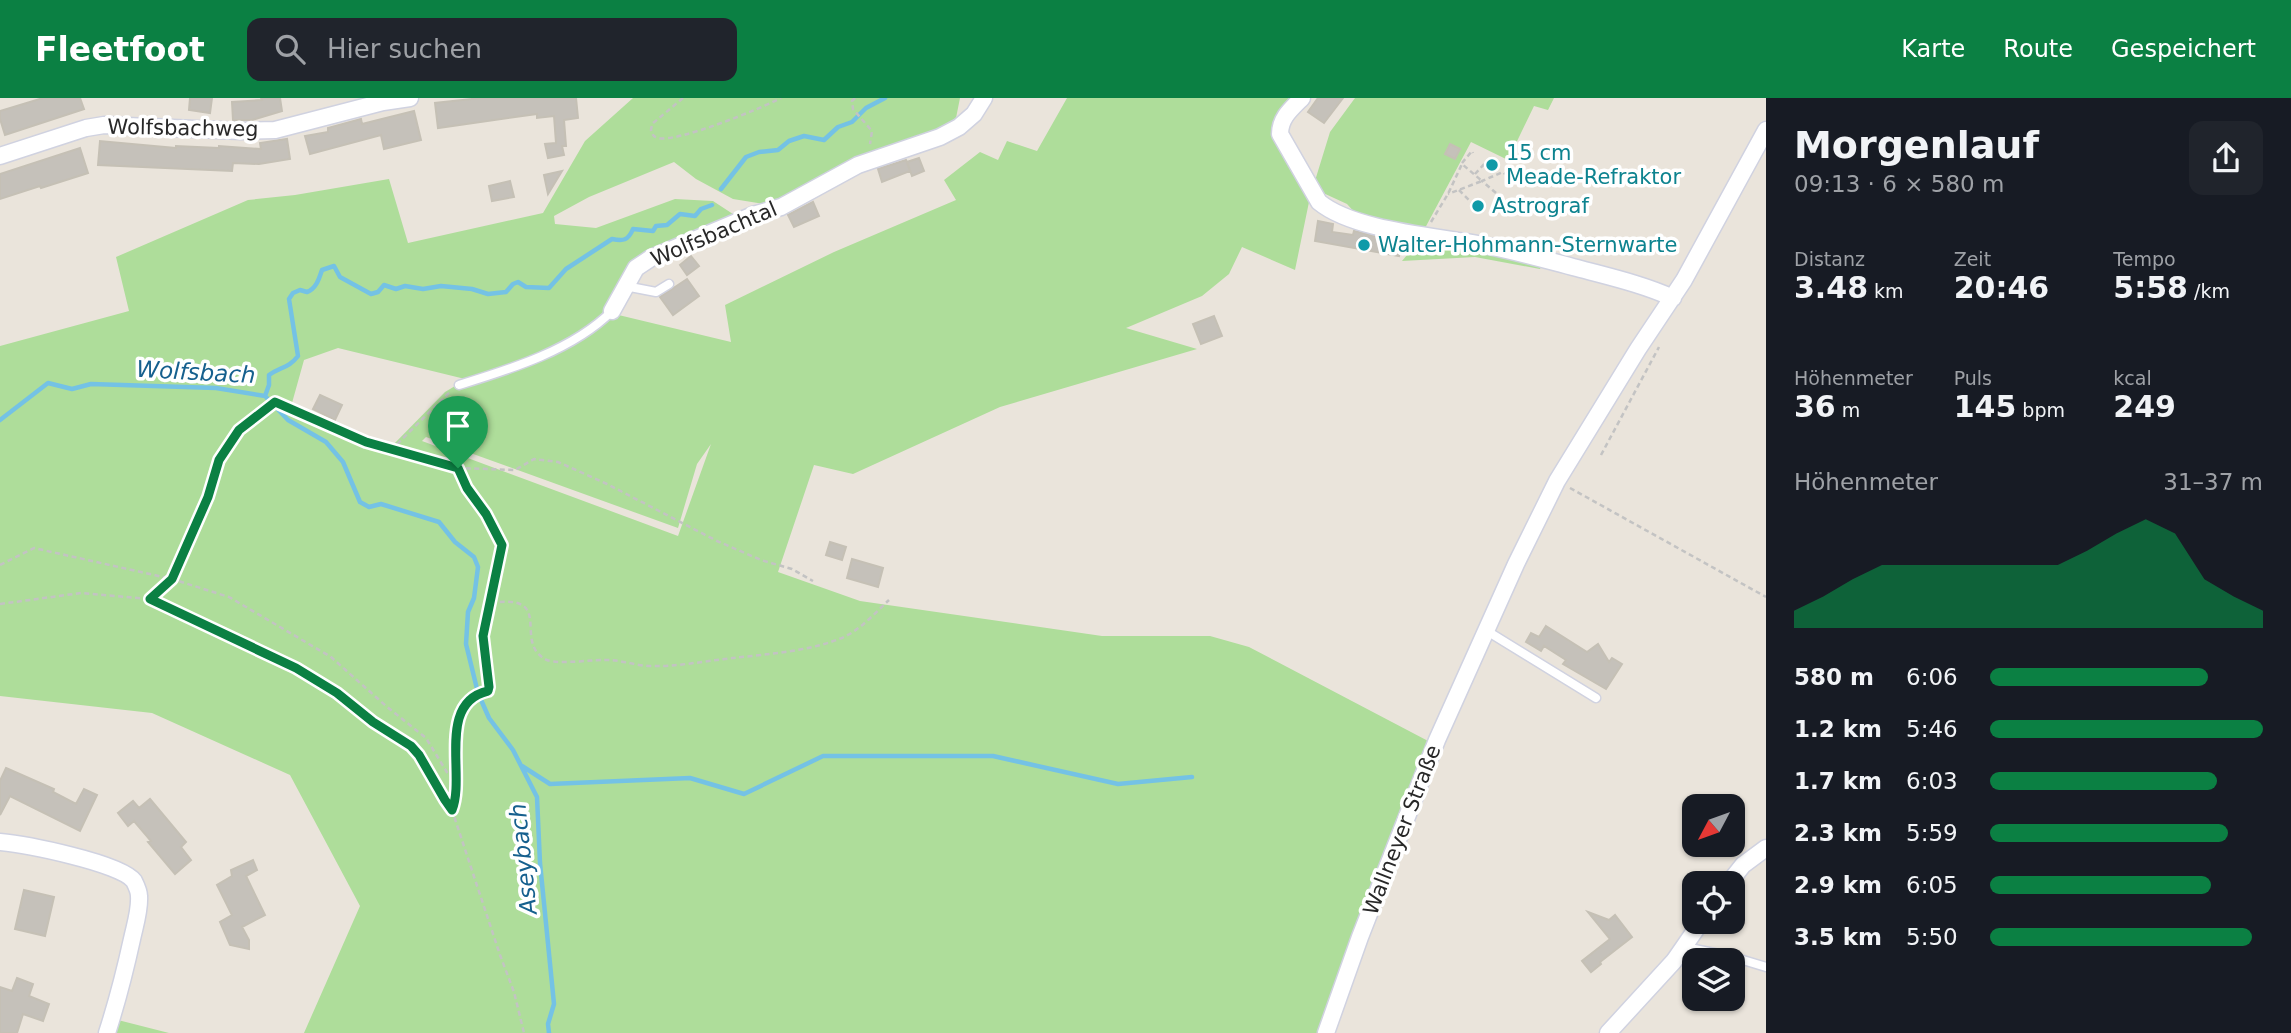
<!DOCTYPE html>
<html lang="de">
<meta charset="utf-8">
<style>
:root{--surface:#171b24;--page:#20242c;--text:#f1f3f6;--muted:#9ea1a6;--accent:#0b8043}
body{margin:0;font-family:"DejaVu Sans",sans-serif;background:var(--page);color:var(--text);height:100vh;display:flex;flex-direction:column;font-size:26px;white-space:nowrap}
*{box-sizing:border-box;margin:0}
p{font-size:23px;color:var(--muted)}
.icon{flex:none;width:38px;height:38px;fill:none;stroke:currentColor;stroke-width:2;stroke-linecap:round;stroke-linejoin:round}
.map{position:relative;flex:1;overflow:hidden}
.side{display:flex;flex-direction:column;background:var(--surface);width:525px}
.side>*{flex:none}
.needle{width:46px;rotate:229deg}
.tools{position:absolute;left:1682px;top:696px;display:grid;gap:14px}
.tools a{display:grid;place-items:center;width:63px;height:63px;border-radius:14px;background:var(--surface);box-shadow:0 2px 5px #0004;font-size:35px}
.pin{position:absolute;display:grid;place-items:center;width:60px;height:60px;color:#fff;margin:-72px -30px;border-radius:50% 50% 50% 0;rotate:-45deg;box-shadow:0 0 7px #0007}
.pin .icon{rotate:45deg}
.round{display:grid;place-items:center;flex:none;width:74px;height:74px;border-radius:14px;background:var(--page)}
.headline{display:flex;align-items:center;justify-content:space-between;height:119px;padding:0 28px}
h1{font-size:38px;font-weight:800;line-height:52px}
.stats{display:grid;grid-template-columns:repeat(3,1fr);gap:10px;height:119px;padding:7px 28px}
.stats div{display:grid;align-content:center}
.stats b{font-size:30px;font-weight:800}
.stats small{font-size:19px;font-weight:400}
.stats p{font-size:19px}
.chart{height:196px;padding:14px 28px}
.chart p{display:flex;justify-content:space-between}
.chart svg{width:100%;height:126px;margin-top:7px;fill:var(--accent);opacity:.7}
ul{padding:0 28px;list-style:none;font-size:23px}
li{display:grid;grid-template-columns:112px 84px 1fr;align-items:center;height:52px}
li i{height:18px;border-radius:9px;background:var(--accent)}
header{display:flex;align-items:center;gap:42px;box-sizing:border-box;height:98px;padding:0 35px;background:var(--accent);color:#fff}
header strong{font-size:33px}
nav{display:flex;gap:38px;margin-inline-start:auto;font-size:24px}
.search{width:490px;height:63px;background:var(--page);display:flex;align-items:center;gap:18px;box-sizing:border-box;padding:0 24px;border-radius:14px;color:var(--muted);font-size:26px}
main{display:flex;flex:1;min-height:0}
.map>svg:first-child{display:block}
</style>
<header>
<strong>Fleetfoot</strong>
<div class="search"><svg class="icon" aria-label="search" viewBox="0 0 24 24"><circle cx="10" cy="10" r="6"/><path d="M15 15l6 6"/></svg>Hier suchen</div>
<nav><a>Karte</a><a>Route</a><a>Gespeichert</a></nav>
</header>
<main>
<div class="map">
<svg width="1766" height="935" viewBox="0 0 1766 935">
<rect width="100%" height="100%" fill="#eae4db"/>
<path fill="#aedd9a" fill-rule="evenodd" d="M633,0H960L956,20L928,38L771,107L733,101L696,81L674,64L589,99L554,118L555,126L596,130L675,101L713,103L736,118L642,157L606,214L731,244L725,207L834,154L956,102L944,82L980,54L998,62L1007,43L1037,53L1067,0H1297L1281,18L1309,93V104L1295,172L1242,149L1229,176L1202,198L1126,230L1197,251L1000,309L853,376L814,367L778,474L860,503L1102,538H1210L1249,549L1430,644L1320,935H304L360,808L290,677L152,615L0,598V248L129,213L116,159L248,102L295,97L389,81L408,145L543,115L585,43ZM338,250L465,281V282L445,294L391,349L363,339L292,305L304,262ZM426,339L678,430L697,366L711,346L678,438L422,343Z
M1355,0H1554L1548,12L1534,8L1508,62L1471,44L1424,132L1358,118L1347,106L1321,94L1314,86L1330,34Z
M1422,139L1542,167L1540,171L1475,159L1402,163Z
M114,921L169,935H109Z"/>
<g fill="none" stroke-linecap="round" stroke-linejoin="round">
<path stroke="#74c2e5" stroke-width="4.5" d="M721,91L746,59L759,54L778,52L789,43L804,38L824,42L838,29L852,24L866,10L885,0
M265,298L288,322L326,344L343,364L360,404L369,409L381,406L439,424L455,444L474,459L478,469L474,500L468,514L466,546L478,595L489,620L513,652L537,699L540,765L554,906L548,926L549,935
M265,298L269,287V277C280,269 289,270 298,258L289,201L293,195L300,192L307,194C316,191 319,181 322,172L334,168L340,179L371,196L378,194L384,187L396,191L405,188L423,191L441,188L472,191L488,196L506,194L513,186L518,184L526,189L549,190L566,171L612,141C623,143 628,143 633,131L653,133L656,128L667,127L680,116L695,118L701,111L712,107
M0,322L48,285L72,291L91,286L216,290L265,298
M522,668L550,686L690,680L744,696L823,658H993L1118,686L1192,679"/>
</g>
<path fill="#c5c1ba" stroke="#c5c0b5" stroke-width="2" d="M43,0H80L84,11L5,37L0,21V13Z
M190,0H212L210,15L189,12Z
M261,0H280L282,13L252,22H233L232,4L262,2Z
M481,0H576L578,20L564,22L566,48H562L564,57L548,60L545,46L556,45L554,18L537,20V16L438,30L435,5Z
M1318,0H1343L1324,25L1308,14Z
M414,13L421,42L384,51L381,37L310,56L305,38L328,34V30L361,21L362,26Z
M287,41L290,61L259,66L233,65L232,73L98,67L100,43L176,50V48L219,50V48L261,51L260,45Z
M1450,46L1460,51L1455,61L1445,56Z
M80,50L88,75L41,90L40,88L0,101V76Z
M919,60L924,73L912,78L907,64Z
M906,62L910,73L882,84L878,71Z
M562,73L548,96L544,77Z
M510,83L514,99L492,103L489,88Z
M813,104L819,118L794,129L788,117Z
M1318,123L1333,126L1332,134L1353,137L1354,133L1401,144L1399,158L1315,143Z
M691,158L699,168L687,177L680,167Z
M687,181L699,198L673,217L660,199Z
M1214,218L1222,238L1201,246L1193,226Z
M320,297L342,307L335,322L313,311Z
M830,444L846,449L842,462L826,457Z
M852,461L883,470L878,489L847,480Z
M1546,528L1587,554L1598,546L1609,564L1612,560L1622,566L1606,591L1563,566L1566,562L1544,548L1541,553L1526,544L1531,535L1539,539Z
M6,670L54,691L53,694L76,706L84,691L97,697L80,733L10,698L0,717V683Z
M150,701L186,744L181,749L191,762L175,776L148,744L151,743L134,723L128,728L118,715L133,703L139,710Z
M253,762L257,772L246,778L265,817L242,829L249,842V851L230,847L220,824L232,817L217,787L232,778L231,772Z
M24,792L54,799L45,838L15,831Z
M1588,814L1609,822L1615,817L1632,839L1600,864L1601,866L1591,874L1582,863L1610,841Z
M17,880L33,886L29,898L49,906L43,923L23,916L17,935H0V889L12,893Z"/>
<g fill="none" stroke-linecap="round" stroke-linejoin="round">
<defs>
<path id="service" d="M625,188L656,194L669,186
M459,287C511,271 573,252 612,213
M1487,533L1596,600
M1685,849L1733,859L1766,869"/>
<path id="minor" d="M1302,0C1291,11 1280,20 1280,36L1319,104C1354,133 1438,138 1483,147C1515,153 1546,162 1577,170C1610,179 1642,186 1673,200
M0,58L86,30L104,27L241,33L275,32L383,4L410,0
M612,213L636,170L651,160L753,117L781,109L858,67L940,39L959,29L974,16L984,0
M0,744C24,746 121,765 134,783C136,787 139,794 139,798C140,812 135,827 132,841C125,873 117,904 107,935
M1728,786L1743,767L1766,750
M1326,935L1360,839L1437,642L1516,466L1557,383L1638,251L1684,182L1766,32
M1608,935L1674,863L1701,824"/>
</defs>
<use href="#service" stroke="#d0d2e0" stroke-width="11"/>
<use href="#minor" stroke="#d0d2e0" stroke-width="19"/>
<path stroke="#c3c3c3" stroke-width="2.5" stroke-dasharray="5 3.5" stroke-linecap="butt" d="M683,0L652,26L651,32C653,37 652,38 658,40C677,45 762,10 781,0
M855,0L852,3L853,11L872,33L870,46
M1462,65L1472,53L1473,55
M1475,76L1486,64L1489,66
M1459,92L1474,107
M1496,95L1482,83L1503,74L1505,76
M1431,124L1448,96L1462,66L1482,83L1448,96
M391,352L451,293
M1601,357L1659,249
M1570,390L1766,499
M0,467L34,450L172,481L229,499L331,559L386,608L426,640L448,676L456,680
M150,501L172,481L208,399L219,362L239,333L275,304L366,343L458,370L515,372L534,361L558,364L607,386L717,443L761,462L792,471L813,483
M491,505C557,495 511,545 547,562C560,567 594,561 611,562C623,563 635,567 648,568C676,569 705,563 733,560C768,556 812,553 844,539C861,531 875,515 889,502
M0,506L81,495L150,501L296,570L322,585L373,624L411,648L419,657L452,712L500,857L514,894L524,935
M452,712C467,678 436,604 488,593L489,589L483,538L502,447L487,416L467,390L458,371"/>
<use href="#service" stroke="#fff" stroke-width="8"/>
<use href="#minor" stroke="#fff" stroke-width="16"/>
</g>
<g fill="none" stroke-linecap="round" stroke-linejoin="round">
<defs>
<path id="route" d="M275,304L366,344L458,370L467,390L486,416L502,447L483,538L489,589L488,593C436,605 466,678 452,712L445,702L419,657L411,648L373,624L337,595L296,570L150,501L172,481L208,399L219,362L239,332Z"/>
</defs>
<use href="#route" stroke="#fff" stroke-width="14"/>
<use href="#route" stroke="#0b8043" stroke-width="9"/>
</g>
<g fill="#0f9aa8" stroke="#fff" stroke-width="2.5">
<circle cx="1492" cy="67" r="7"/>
<circle cx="1478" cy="108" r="7"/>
<circle cx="1364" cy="147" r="7"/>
</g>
<g text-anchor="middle" stroke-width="7" stroke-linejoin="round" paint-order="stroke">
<g font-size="21" fill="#282828" stroke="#fff">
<text transform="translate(183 30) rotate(1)" y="7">Wolfsbachweg</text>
<text transform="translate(714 136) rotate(-23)" y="7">Wolfsbachtal</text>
<text transform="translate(1402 732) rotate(-69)" y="7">Wallneyer Straße</text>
</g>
<g font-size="21" fill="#0d838f" stroke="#fff" text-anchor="start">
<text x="1506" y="62">15 cm<tspan x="1506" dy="24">Meade-Refraktor</tspan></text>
<text x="1492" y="115">Astrograf</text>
<text x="1378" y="154">Walter-Hohmann-Sternwarte</text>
</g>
<g font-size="23" font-style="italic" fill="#16608e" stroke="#fff">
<text transform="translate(196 274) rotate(3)" y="8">Wolfsbach</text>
<text transform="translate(523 761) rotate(-96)" y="8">Aseybach</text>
</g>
</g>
</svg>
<div class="tools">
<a><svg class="needle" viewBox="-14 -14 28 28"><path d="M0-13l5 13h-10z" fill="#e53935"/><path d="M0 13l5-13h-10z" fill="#9ea1a6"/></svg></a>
<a><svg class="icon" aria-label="locate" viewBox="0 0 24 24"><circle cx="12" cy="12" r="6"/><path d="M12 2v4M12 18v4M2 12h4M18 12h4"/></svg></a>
<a><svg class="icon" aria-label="layers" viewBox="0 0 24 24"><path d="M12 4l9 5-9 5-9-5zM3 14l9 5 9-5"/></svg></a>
</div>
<div class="pin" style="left:458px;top:370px;background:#1e9e55"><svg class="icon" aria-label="arrive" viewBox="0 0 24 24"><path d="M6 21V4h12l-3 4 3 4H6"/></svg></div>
</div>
<section class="side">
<div class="headline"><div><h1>Morgenlauf</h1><p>09:13 · 6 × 580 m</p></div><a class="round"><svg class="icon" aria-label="share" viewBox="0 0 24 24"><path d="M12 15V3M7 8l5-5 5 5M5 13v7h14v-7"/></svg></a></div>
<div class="stats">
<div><p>Distanz</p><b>3.48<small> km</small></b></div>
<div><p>Zeit</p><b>20:46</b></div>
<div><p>Tempo</p><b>5:58<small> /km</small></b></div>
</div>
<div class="stats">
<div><p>Höhenmeter</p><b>36<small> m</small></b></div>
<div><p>Puls</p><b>145<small> bpm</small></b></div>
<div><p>kcal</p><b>249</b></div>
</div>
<div class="chart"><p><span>Höhenmeter</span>31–37 m</p>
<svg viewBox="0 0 160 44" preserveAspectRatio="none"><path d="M0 44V38L10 33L20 27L30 22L40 22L50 22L60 22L70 22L80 22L90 22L100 17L110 11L120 6L130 11L140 27L150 33L160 38V44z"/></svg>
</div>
<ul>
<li><b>580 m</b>6:06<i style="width:80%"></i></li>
<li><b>1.2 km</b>5:46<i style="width:100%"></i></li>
<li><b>1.7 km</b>6:03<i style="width:83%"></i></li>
<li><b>2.3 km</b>5:59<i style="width:87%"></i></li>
<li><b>2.9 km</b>6:05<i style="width:81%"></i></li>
<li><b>3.5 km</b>5:50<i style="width:96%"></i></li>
</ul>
</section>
</main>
